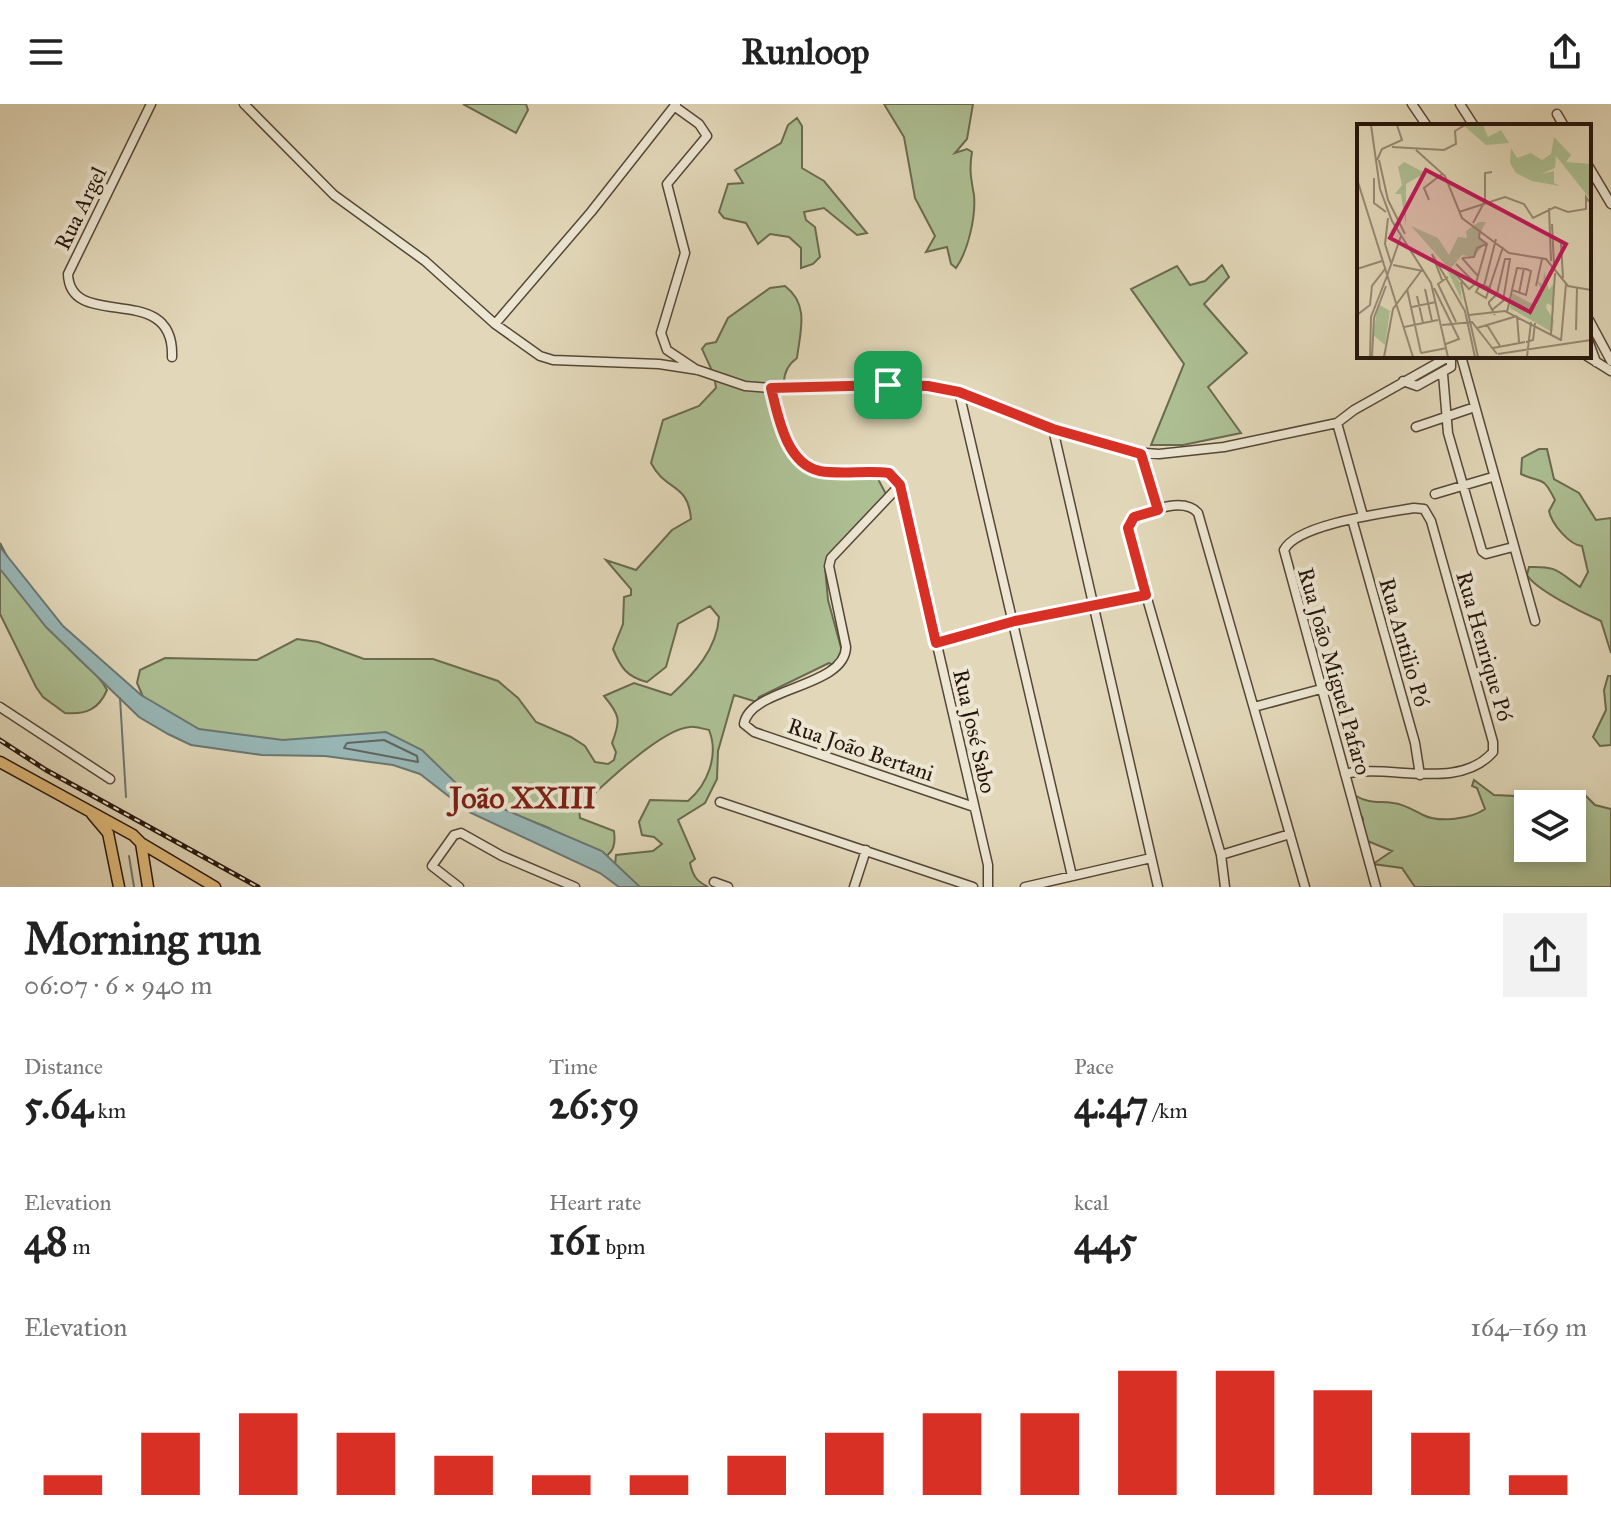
<!DOCTYPE html>
<meta charset="utf-8">
<style>
:root{--surface:#fff;--page:#f2f2f2;--text:#222;--muted:#767676;--accent:#d93025}
body{margin:0;font-family:"IM FELL Great Primer",serif;background:var(--page);color:var(--text);height:100vh;display:flex;flex-direction:column;font-size:30px;white-space:nowrap}
*{box-sizing:border-box;margin:0}
p{font-size:26px;color:var(--muted)}
.icon{flex:none;width:44px;height:44px;fill:none;stroke:currentColor;stroke-width:2;stroke-linecap:round;stroke-linejoin:round}
.map{position:relative;height:783px;overflow:hidden}
.panel{display:flex;flex-direction:column;background:var(--surface);flex:1}
.panel>*{flex:none}
.tools{position:absolute;left:1514px;top:686px;display:grid;gap:16px}
.tools a{display:grid;place-items:center;width:72px;height:72px;border-radius:0px;background:var(--surface);box-shadow:0 4px 12px #0003;font-size:40px}
.pin{position:absolute;display:grid;place-items:center;width:68px;height:68px;color:#fff;margin:-34px;border-radius:16px;box-shadow:0 4px 12px #0006}
.round{display:grid;place-items:center;flex:none;width:84px;height:84px;border-radius:0px;background:var(--page)}
.headline{display:flex;align-items:center;justify-content:space-between;height:136px;padding:0 24px}
h1{font-size:44px;font-weight:800;line-height:60px}
.figures{display:grid;grid-template-columns:repeat(3,1fr);gap:12px;height:136px;padding:8px 24px}
.figures div{display:grid;align-content:center}
.figures b{font-size:40px;font-weight:800}
.figures small{font-size:22px;font-weight:400}
.figures p{font-size:22px}
.chart{height:224px;padding:16px 24px}
.chart p{display:flex;justify-content:space-between}
.chart svg{width:100%;height:144px;margin-top:8px;stroke:var(--accent);stroke-width:6}
header{display:flex;justify-content:space-between;align-items:center;height:104px;padding:0 24px;background:var(--surface);font-size:36px;font-weight:800}
.map>svg:first-child{display:block}
</style>
<header><svg class="icon" aria-label="menu" viewBox="0 0 24 24"><path d="M4 6h16M4 12h16M4 18h16"/></svg>Runloop<svg class="icon" aria-label="share" viewBox="0 0 24 24"><path d="M12 15V3M7 8l5-5 5 5M5 13v7h14v-7"/></svg></header>
<div class="map">
<svg width="1611" height="783" viewBox="0 0 1611 783">
<rect width="100%" height="100%" fill="#e2d8b9"/>
<filter id="stains"><feTurbulence type="fractalNoise" baseFrequency=".0025" numOctaves="4"/><feColorMatrix values="0 0 0 0 .2 0 0 0 0 .09 0 0 0 0 .02 0 0 0 .5 -.17"/></filter>
<radialGradient id="worn" r=".72"><stop offset=".6" stop-color="#630" stop-opacity="0"/><stop offset="1" stop-color="#630" stop-opacity=".3"/></radialGradient>
<path fill="#adc094" stroke="#6a6a50" stroke-width="2" fill-rule="evenodd" d="M463,0H526L528,6L516,29Z
M884,0H973L967,35L955,49L967,45L972,48C969,65 971,75 974,91C976,113 968,147 956,164L951,160L947,143L926,148L935,132L915,94L904,33Z
M797,14L802,22V64L824,77L867,129L857,131L824,104L804,108L806,116L815,123L820,153L813,160L801,164V144L789,133L770,130L758,140L746,119L724,114L719,108L728,80L743,79L735,66L781,39L788,21Z
M1222,161L1229,173L1204,200L1247,249L1208,283L1241,329L1183,341H1151L1184,260L1131,185L1177,162L1190,181L1205,177Z
M785,182C810,201 800,228 797,254C786,262 782,274 785,288L776,290L770,300L785,339L809,363L814,358L817,364L859,368L878,375L886,390L883,399L825,463L828,496L843,551L832,561L829,559L759,593L757,598L734,591L718,647L717,675L705,699L678,716L695,755L690,759C693,773 697,777 708,783H628L614,771L616,751L653,747L662,740L654,733L642,731L639,718L650,696L688,697C708,680 719,651 709,626C703,625 695,622 690,623C662,624 600,684 579,704L580,714L614,727C616,743 613,749 599,757L549,724L461,690L402,653L209,641L147,602L137,579L140,566L165,554L257,556L297,535L318,538L364,555H433L498,577L518,594L536,618L571,633L585,642L595,658L608,660L614,656L616,648L612,639C621,616 620,611 604,592L634,579L671,591C694,570 717,545 719,513L710,502L678,520L666,563L647,578C627,573 621,564 613,545L623,520L624,493L631,491V485L606,456L636,466L672,426L691,415C688,378 666,388 651,359L663,316L699,302L716,284L714,271L702,245L706,240L716,238L728,214L770,184Z
M1539,345H1547L1554,375L1579,389L1596,416L1611,414V549L1601,517C1583,509 1536,486 1527,471L1529,463C1559,462 1558,468 1580,483L1588,468L1582,442C1570,441 1552,421 1549,407L1555,396C1542,370 1542,380 1521,370L1522,354Z
M0,439C20,478 43,517 73,549C85,562 99,570 107,586C99,605 86,611 65,609L43,593L36,583L0,510Z
M1608,572H1611V641L1600,642L1593,633L1606,606L1604,586Z
M1474,676L1494,691L1558,694L1583,689L1595,701L1611,705V783H1415L1402,764L1373,760L1392,747L1365,736L1361,727L1363,715L1353,696L1356,692C1370,700 1378,697 1393,699C1404,700 1413,706 1423,711C1439,719 1471,715 1485,705L1477,684L1472,682ZM1528,700H1572V744H1528Z"/>
<path fill="#98b8b8" stroke="#6a7773" stroke-width="2" d="M0,443L63,522L141,591L199,625L283,636L386,628L422,646L466,689L602,747L640,783H619L600,769L469,708L420,670L393,661L325,652L262,651L191,641L168,630L139,613L46,523L0,465Z"/>
<g fill="none" stroke-linecap="round" stroke-linejoin="round">
<path stroke="#5f6662" stroke-width="2" d="M384,636L417,652L418,658L344,644L347,639Z"/>
<path stroke="#6a7773" stroke-width="2" d="M120,594L126,693
M129,752L134,783"/>
<defs>
<path id="minor" d="M151,0L68,170C70,229 175,175 172,253
M244,0L334,91L425,157L495,220L540,252L553,256L659,260L698,266L745,282L771,284L928,282L959,288L1053,325L1133,348L1159,350L1224,343L1337,319L1354,306L1450,252
M1412,0L1427,22
M1460,0L1474,22
M674,2L699,20L707,32L667,80L685,149L661,229L667,246L697,266
M1557,10L1564,22
M1589,63L1611,100
M1589,216L1611,257
M495,220L591,108L676,0
M1589,239L1596,258
M1461,252L1535,517
M1587,252L1611,267
M1443,270L1448,329L1482,447L1486,450L1509,444
M1403,277L1417,282L1451,263V252
M771,284C778,312 786,360 820,367C841,371 866,366 889,369L900,381L988,761V783
M959,288L1072,772
M1337,319L1363,412
M1416,323L1469,305
M1053,325L1158,783
M1141,350L1158,406
M900,381L831,454L829,462L846,543C845,584 750,583 744,620L754,628L974,703
M1435,390L1489,374
M1352,415L1415,639L1420,671
M936,539L1015,517L1146,491
M0,603L110,675
M1254,603L1321,585
M1345,670C1389,659 1458,688 1493,648V638L1431,417L1424,405L1414,404C1385,409 1297,420 1284,446L1376,783
M720,698L973,783
M1221,751L1290,730
M714,778L728,783
M459,783L432,762L454,731L461,729L502,752L575,783
M854,783L866,746
M1025,783L1151,754
M1225,783L1221,751L1129,432L1128,424L1134,413C1152,406 1184,393 1198,409L1305,783"/>
<path id="major" d="M0,658L133,731L141,739L215,783
M92,710L108,729L119,783
M141,739L148,783"/>
</defs>
<use href="#minor" stroke="#554637" stroke-width="11"/>
<use href="#major" stroke="#26150c" stroke-width="13"/>
<use href="#minor" stroke="#ece6d2" stroke-width="8"/>
<use href="#major" stroke="#e1bc7c" stroke-width="10"/>
<defs>
<path id="rail" d="M0,636L46,666L258,783"/>
</defs>
<use href="#rail" stroke="#26150c" stroke-width="5"/>
<use href="#rail" stroke="#ece6d2" stroke-width="2" stroke-dasharray="6" stroke-linecap="butt"/>
</g>
<g fill="none" stroke-linecap="round" stroke-linejoin="round">
<defs>
<path id="route" d="M888,281L928,282L959,288L1053,325L1141,350L1158,406L1134,413L1128,424L1146,491L1015,517L936,539L900,381L889,369C866,366 842,371 820,367C786,360 778,312 771,284Z"/>
</defs>
<use href="#route" stroke="#fff" stroke-width="16"/>
<use href="#route" stroke="#d93025" stroke-width="10"/>
</g>
<g text-anchor="middle" stroke-width="8" stroke-linejoin="round" paint-order="stroke">
<g font-size="22" fill="#26150c" stroke="#ece6d2">
<text transform="translate(80 104) rotate(-64)" y="8">Rua Argel</text>
<text transform="translate(1405 538) rotate(74)" y="8">Rua Antilio Pó</text>
<text transform="translate(1485 542) rotate(74)" y="8">Rua Henrique Pó</text>
<text transform="translate(1335 567) rotate(74)" y="8">Rua João Miguel Pafaro</text>
<text transform="translate(975 627) rotate(77)" y="8">Rua José Sabo</text>
<text transform="translate(861 645) rotate(19)" y="8">Rua João Bertani</text>
</g>
<g font-size="30" font-weight="bold" fill="#7a1f14" stroke="#ece6d2">
<text x="523" y="704">João XXIII</text>
</g>
</g>
<g transform="translate(1357 20)">
<rect width="234" height="234" fill="#e2d8b9"/>
<path d="M106,1H126L131,13L144,6L152,19L129,21ZM197,13L214,31L209,38L234,40V76L199,32L198,44L184,50L197,47V59L203,62L175,57L159,49L153,39L154,24L160,34L174,29L185,36L194,30ZM47,38L68,49L49,60V103L44,70H38L45,61L41,43ZM122,98H129L122,111L128,119L117,133L105,131L94,144L103,159L105,177L87,139L54,102L81,114L92,131L101,113L110,114L109,107ZM187,147L192,166L196,160L197,192L195,182L190,179L189,184L197,196L195,208L153,184L155,169L179,182L184,165L180,157L186,160ZM21,180L33,187L28,221L16,211Z" fill="#adc094"/>
<path fill="none" stroke="#978a74" stroke-width="2" d="M14,1L23,65L35,97L74,159L91,233M35,23L87,26L99,20L98,7L108,1M59,26L88,52L105,94L152,129L189,135L211,162L234,166M20,36L25,25L45,16L40,1M22,36L31,76L48,110M17,54V79L29,88M0,55L56,233M72,76L67,64L85,50M128,77V49L135,48M192,84L194,137M102,88L148,73L167,80L176,94L198,83L211,88L229,85V73L234,80M31,94L28,120L34,139M116,99L128,77M195,100L197,141M204,119L206,154M105,134L117,133L120,124L130,120M105,134L121,152M99,140L118,159L134,164M36,141L66,147M0,145L25,137M95,146L112,165L119,159L130,120L122,114L123,106M30,152L44,112M91,153L81,160L99,198M85,156L75,130L108,187L118,233M104,158L121,233M123,161L119,168L129,174L146,123M127,162L139,115M179,162L185,135M77,164L102,215L89,220M50,165L64,229M68,165L75,197M155,166L169,171L174,147L169,145M162,169L167,144M60,172L66,199M55,183L79,178M135,186L146,177L153,135H148L140,170L132,178V180L138,191M150,188L160,144L169,145M0,191L13,181L15,162L28,145M112,191L148,187L204,216M160,192L162,218M85,201L115,198L140,230M130,201L143,222M47,203L81,196M120,204L160,192M219,206L220,164M194,210L198,149M204,217L209,160M169,218L176,216L178,199M136,224L168,218M64,229L90,224M141,230L234,216M13,233L14,193L30,152M15,233L17,194L29,162M27,233L36,185L64,147M170,233L174,198"/>
<path fill="#c2185b" fill-opacity="0.15" stroke="#c2185b" stroke-width="4" d="M69,46L209,120L173,188L33,114Z"/>
<rect width="234" height="234" fill="none" stroke="#26150c" stroke-width="4"/>
</g>
<rect width="100%" height="100%" filter="url(#stains)"/>
<rect width="100%" height="100%" fill="url(#worn)"/>
</svg>
<div class="tools">
<a><svg class="icon" aria-label="layers" viewBox="0 0 24 24"><path d="M12 4l9 5-9 5-9-5zM3 14l9 5 9-5"/></svg></a>
</div>
<div class="pin" style="left:888px;top:281px;background:#1e9e55"><svg class="icon" aria-label="arrive" viewBox="0 0 24 24"><path d="M6 21V4h12l-3 4 3 4H6"/></svg></div>
</div>
<section class="panel">
<div class="headline"><div><h1>Morning run</h1><p>06:07 · 6 × 940 m</p></div><a class="round"><svg class="icon" aria-label="share" viewBox="0 0 24 24"><path d="M12 15V3M7 8l5-5 5 5M5 13v7h14v-7"/></svg></a></div>
<div class="figures">
<div><p>Distance</p><b>5.64<small> km</small></b></div>
<div><p>Time</p><b>26:59</b></div>
<div><p>Pace</p><b>4:47<small> /km</small></b></div>
</div>
<div class="figures">
<div><p>Elevation</p><b>48<small> m</small></b></div>
<div><p>Heart rate</p><b>161<small> bpm</small></b></div>
<div><p>kcal</p><b>445</b></div>
</div>
<div class="chart"><p><span>Elevation</span>164–169 m</p>
<svg viewBox="0 0 160 44" preserveAspectRatio="none"><path d="M5 44V38M15 44V25M25 44V19M35 44V25M45 44V32M55 44V38M65 44V38M75 44V32M85 44V25M95 44V19M105 44V19M115 44V6M125 44V6M135 44V12M145 44V25M155 44V38"/></svg>
</div>
</section>
